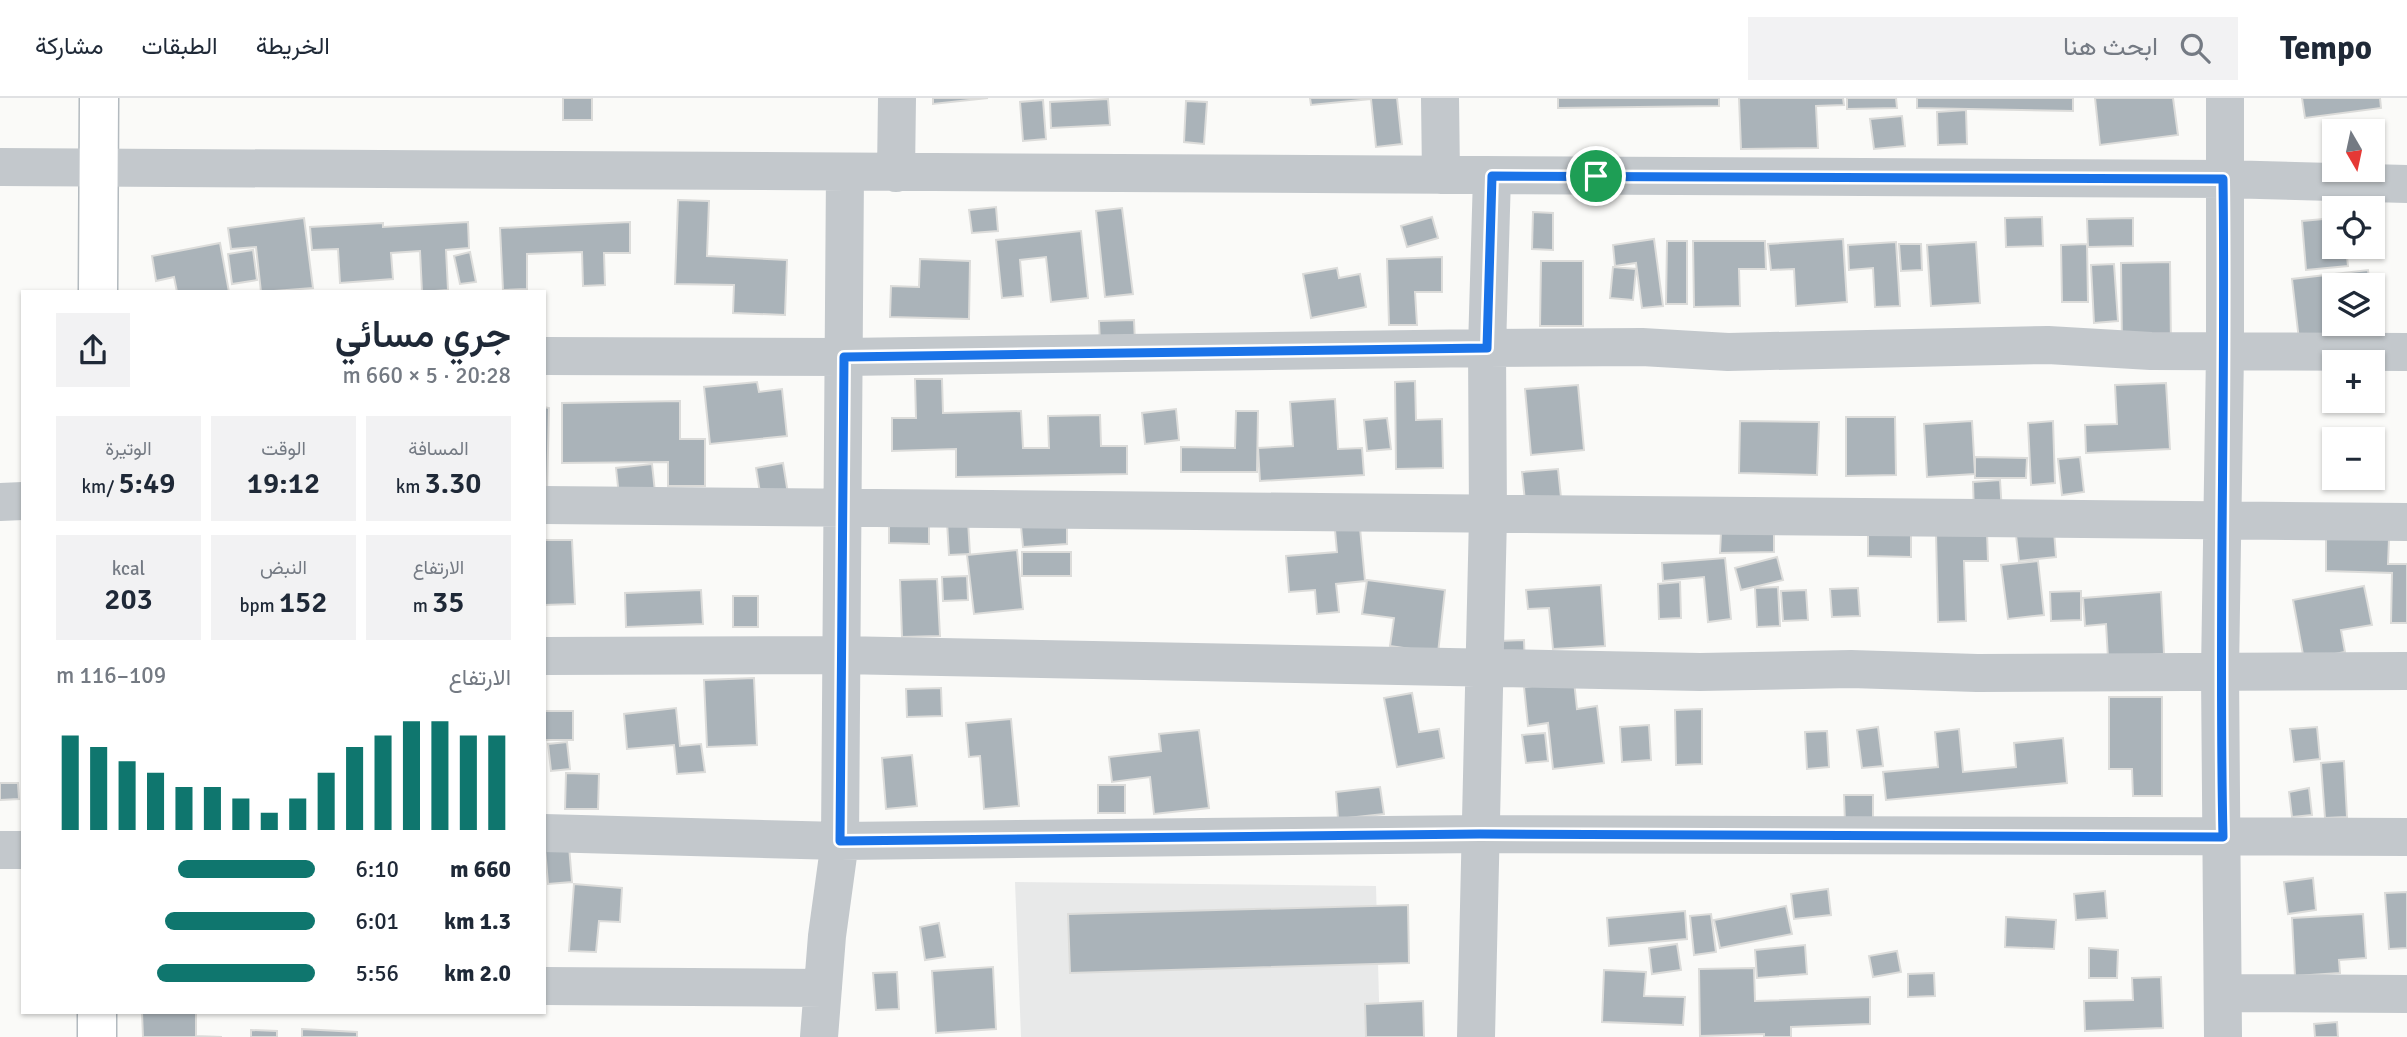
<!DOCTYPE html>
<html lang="ar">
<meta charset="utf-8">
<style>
:root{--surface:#fff;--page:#f2f2f3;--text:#1f2937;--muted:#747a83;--line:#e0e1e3;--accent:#0f766e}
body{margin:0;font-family:Signika,Vazirmatn,sans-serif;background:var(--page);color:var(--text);direction:rtl;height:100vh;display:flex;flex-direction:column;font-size:26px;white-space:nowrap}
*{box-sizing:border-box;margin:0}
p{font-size:23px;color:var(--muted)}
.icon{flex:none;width:38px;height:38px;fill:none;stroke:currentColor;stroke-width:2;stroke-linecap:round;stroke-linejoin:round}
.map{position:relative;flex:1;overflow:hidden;direction:ltr}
.details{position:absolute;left:21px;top:192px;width:525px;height:724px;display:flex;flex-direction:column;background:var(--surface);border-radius:0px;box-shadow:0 2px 5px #0004;direction:rtl}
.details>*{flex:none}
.needle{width:46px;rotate:171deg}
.buttons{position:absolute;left:2322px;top:21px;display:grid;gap:14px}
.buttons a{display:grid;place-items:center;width:63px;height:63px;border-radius:0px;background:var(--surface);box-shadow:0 2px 5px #0004;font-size:35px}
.pin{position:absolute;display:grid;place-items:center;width:60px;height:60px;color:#fff;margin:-30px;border:4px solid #fff;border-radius:50%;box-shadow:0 2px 7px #0007}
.round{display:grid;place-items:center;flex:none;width:74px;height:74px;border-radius:0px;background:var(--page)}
.head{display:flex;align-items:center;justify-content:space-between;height:119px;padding:0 35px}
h1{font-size:38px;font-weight:600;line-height:52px}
.metrics{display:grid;grid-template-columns:repeat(3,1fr);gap:10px;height:119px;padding:7px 35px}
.metrics div{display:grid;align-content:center;border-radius:0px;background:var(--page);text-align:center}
.metrics b{font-size:30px;font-weight:600}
.metrics small{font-size:19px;font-weight:400}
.metrics p{font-size:19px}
.chart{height:196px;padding:14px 35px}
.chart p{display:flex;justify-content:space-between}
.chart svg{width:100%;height:126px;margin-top:7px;stroke:var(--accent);stroke-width:6}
ul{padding:0 35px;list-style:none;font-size:23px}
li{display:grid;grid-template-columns:112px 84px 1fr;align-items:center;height:52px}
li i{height:18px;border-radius:9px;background:var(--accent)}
header{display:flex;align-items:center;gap:42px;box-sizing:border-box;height:98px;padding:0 35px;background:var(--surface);border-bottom:2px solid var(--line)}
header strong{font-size:33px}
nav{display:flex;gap:38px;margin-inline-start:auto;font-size:24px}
.search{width:490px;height:63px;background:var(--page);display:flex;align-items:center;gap:18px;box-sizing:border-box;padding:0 24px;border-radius:0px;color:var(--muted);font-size:26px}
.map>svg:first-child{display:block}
</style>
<header>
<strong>Tempo</strong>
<div class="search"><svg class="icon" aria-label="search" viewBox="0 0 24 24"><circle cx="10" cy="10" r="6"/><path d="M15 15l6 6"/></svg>ابحث هنا</div>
<nav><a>الخريطة</a><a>الطبقات</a><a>مشاركة</a></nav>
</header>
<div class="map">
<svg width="2407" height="939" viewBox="0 0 2407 939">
<rect width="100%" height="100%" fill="#fafaf8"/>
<path fill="#e8e9e9" d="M1015,784L1376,788L1380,939H1021Z"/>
<path fill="#aab3b9" stroke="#dcdcda" stroke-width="2" d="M563,0H592V22H563Z
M933,0H988L933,6Z
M1310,0H1397L1402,46L1376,49L1371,1L1311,7Z
M1558,0H1719V8L1558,10Z
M1739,0H1843L1844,7L1816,8L1818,50L1741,51Z
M1847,0H1896L1897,10L1847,11Z
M1917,0H2073V13L1917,10Z
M2095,0H2173L2178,37L2100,47Z
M2302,0H2380L2381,10L2305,20Z
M1108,1L1110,27L1051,30L1050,4Z
M1043,2L1046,41L1023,43L1020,4Z
M1186,3L1207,4L1204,46L1184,44Z
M1966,12L1967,46L1938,47L1937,14Z
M1902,18L1905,48L1874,51L1870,21Z
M678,102L709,103L707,158L787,162L785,217L733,215L734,187L675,186Z
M996,109L998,133L972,135L969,112Z
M1122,110L1133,196L1105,199L1096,113Z
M1533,114L1553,115V152L1532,151Z
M1432,119L1438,140L1407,149L1401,128Z
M2042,119L2043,148L2006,149L2005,120Z
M304,120L313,190L261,194L256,149L231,151L228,130Z
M2133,120V148L2088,149L2087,121Z
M2334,120V149H2346L2348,168L2306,172L2302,123Z
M468,124L469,150L446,152L448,192L422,194L420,153L391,155L393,181L340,185L338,151L312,152L310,129L383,125V129Z
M630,124V155H604L605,187L583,188L582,154L527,156V191L503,192L500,130Z
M1081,133L1088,200L1051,204L1046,159L1020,162L1023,198L1002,200L996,142Z
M1654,141L1663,208L1642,210L1636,165L1615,168L1613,147Z
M1843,141L1847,204L1796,208L1794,171L1771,172L1768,146Z
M1667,143H1687V206H1666Z
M1693,143H1765L1766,171H1739L1740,208L1694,209Z
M1896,144L1900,208L1875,209L1873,170L1849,172L1848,147Z
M1976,144L1980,205L1931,208L1927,147Z
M220,145L229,194H177L174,179L156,183L152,158Z
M1899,146H1921L1922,172L1901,173Z
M2087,146L2088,204H2062L2061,147Z
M253,152L257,182L232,186L228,156Z
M470,154L476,184L460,186L454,158Z
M1442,159V194H1415L1417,227H1389L1387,161Z
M920,161L970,163L969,221L890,219L891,188L919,189Z
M1541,163H1583V228H1540Z
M2170,164L2171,249H2122L2121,165Z
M2114,166L2118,223L2094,225L2091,167Z
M1613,169L1636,171L1633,202L1610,200Z
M1337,170L1339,180L1360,176L1366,209L1311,220L1303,176Z
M2368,172L2370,187H2334V226H2373V219L2375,234L2299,242L2292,181Z
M1134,222L1135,244L1100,246L1099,223Z
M915,281H942L943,315L1021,313L1023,350H1049L1048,318L1100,317L1101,348H1127V376L956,379V351L892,353V320H916Z
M1415,283L1416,322L1442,321L1443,370L1396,371L1395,284Z
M757,284L759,294L782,291L787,338L710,346L704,289Z
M2166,285L2170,351L2086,355L2085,327L2117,326L2115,287Z
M1578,287L1584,352L1531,357L1525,291Z
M1335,301L1338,351L1362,350L1364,377L1260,383L1258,350L1293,348L1290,304Z
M680,303V341H705V388H668V364L562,365V305Z
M544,309L549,310L547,394H544Z
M1176,311L1179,342L1145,346L1142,315Z
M1236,313H1258L1257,374H1181V349L1235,350Z
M1846,319H1895L1896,377L1846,378Z
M1387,320L1391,351L1367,353L1364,322Z
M1740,323L1819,324L1817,377L1739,375Z
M1972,323L1975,376L1927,379L1924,326Z
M2053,323L2055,385L2031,387L2028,325Z
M1975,359L2027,360L2026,380H1975Z
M2080,359L2084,394L2062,397L2058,361Z
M783,365L789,402L762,407L756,370Z
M652,366L655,394L619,398L616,370Z
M1558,371L1562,409L1526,413L1522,374Z
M2000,382L2002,414L1974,416L1973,384Z
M889,423H929V446L889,445Z
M968,423L970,456L949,457L947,424Z
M1067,426V446L1023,449L1021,428Z
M1360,430L1365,483L1336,486L1339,514L1317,516L1315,492L1289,494L1286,458L1337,454L1335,432Z
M1868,433H1911V459L1868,458Z
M2054,433L2056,459L2019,463L2016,437Z
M1721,434H1774V454L1720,455Z
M1987,434L1988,463H1964L1966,523L1938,524L1936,435Z
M2326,439L2389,441L2388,466H2407V525H2391L2392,475L2326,473Z
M544,442H572L575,506L544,507Z
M1017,452L1023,511L974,516L967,457Z
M1022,454H1071V478H1022Z
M1777,459L1783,482L1741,492L1735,470Z
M1725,460L1731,521L1708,524L1704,479L1663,483L1662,465Z
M2038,463L2044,517L2008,521L2001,467Z
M967,478L968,502L943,503L942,479Z
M937,481L940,538L902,539L900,482Z
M1367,482L1445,492L1438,555L1390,548L1394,520L1362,516Z
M1680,484L1681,520L1659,521L1658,486Z
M1601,487L1605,548L1553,551L1549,510L1528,511L1526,492Z
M2364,488L2372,527L2341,532L2345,554L2304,562L2293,502Z
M1778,489L1780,528L1757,529L1755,490Z
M1858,490L1860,518L1832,519L1830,491Z
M701,492L703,526L626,529L625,495Z
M1806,492L1808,522L1783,523L1781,493Z
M2081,493V522L2051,523L2050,494Z
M2161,494L2164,556L2108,560L2106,526L2085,528L2083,500Z
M733,498H758V529H733Z
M1524,542L1525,569H1498L1497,543Z
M754,580L757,647L707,649L704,582Z
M1574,583L1577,611L1597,608L1604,665L1553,671L1548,625L1528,628L1524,589Z
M941,590L942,618L907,619L906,591Z
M1412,595L1419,634L1439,631L1444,660L1397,669L1384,600Z
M2109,599H2162V698H2133L2132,671H2109Z
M676,610L680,648L701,646L705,674L677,676L674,647L627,651L624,616Z
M1702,611V666L1676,667L1675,612Z
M544,613H573V642H544Z
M1011,621L1019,708L984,711L980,658L969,659L966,625Z
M1649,627L1651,662L1622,664L1620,629Z
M1878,629L1883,668L1862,670L1857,632Z
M2317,629L2320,661L2294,664L2290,631Z
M1959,631L1963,674L2016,669L2014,645L2063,640L2067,685L1886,702L1883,674L1938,669L1935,634Z
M1199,632L1209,710L1154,716L1150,679L1112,684L1109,659L1161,653L1159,636Z
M1827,633L1829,669L1807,671L1805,634Z
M1545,635L1548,663L1526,665L1522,637Z
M567,644L570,671L551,673L548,646Z
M912,657L917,708L886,711L882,660Z
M2344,663L2347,719L2325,720L2321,665Z
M566,675L599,676L598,711H565Z
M0,685H18L19,701L0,702Z
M1098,687H1125V715H1098Z
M1380,689L1384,716L1338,721L1336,694Z
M2309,690L2312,717L2292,719L2289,694Z
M1844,697H1873V725H1845Z
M569,748L572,784L548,786L545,750Z
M2313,780L2316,812L2288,816L2284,784Z
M574,786L622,790L620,824L599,823L596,854L569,853Z
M1828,791L1831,817L1794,821L1791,796Z
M2105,793L2107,820L2076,822L2074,796Z
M2407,794V850L2389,851L2385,795Z
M1408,807L1409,865L1070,875L1068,816Z
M1786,808L1792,836L1720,850L1714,822Z
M1685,813L1687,841L1609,848L1607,820Z
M1711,816L1716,854L1694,857L1690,818Z
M2363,816L2366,860L2339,862L2340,875L2295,878L2292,820Z
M2006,819L2056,822L2054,851L2005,849Z
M939,825L945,859L925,862L920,829Z
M1677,846L1681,872L1652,876L1649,850Z
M1805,847L1807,876L1757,880L1755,852Z
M2089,850L2118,852L2117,880H2089Z
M1897,853L1901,874L1873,879L1869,858Z
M993,869L996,931L936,935L932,873Z
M1754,870L1755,903L1870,899V926L1791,929V939H1764V936L1700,938L1699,871Z
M1604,872L1646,874L1644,898L1685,899L1683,927L1602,924Z
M897,874L899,911L876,912L873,875Z
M1934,875L1935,898L1908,899V876Z
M2161,879L2163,930L2085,933L2084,903L2133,902L2132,880Z
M1423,903L1424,939H1366L1365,906Z
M142,915H196V938L222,939H143Z
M2337,924L2338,939H2315L2314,926Z
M302,931L357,934V939H302Z
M251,932L277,933V939H251Z"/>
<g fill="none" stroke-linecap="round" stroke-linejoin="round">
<defs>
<path id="secondary" d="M98,194L99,0
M97,939V915"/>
</defs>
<use href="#secondary" stroke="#b3babf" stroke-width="41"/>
<path stroke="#c3c8cc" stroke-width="38" d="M1440,0L1441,77
M0,69L2223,81L2407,86
M896,75L897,0
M544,258L844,259L1487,250L1642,249L1728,254L2048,247L2151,253L2407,254
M0,404L23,403
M544,407L2407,424
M544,558L839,557L1700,574L1851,571L1977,575L2407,573
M544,735L840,743L1480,736L2407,739
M0,752H23
M544,888L823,890
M2224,895L2407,896
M819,939L827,838L840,743L845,74
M1476,939L1488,418L1487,250L1492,78
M2223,939L2220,574L2225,254V0"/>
<use href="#secondary" stroke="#fff" stroke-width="38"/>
</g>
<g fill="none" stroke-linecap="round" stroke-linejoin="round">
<defs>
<path id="route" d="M1492,78L2223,81C2226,301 2218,520 2223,739L1480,736L840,743L844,259L1487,250Z"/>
</defs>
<use href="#route" stroke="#fff" stroke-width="14"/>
<use href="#route" stroke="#1a73e8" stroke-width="9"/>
</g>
</svg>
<div class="buttons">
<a><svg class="needle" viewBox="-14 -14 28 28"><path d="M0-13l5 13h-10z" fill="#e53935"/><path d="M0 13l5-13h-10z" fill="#747a83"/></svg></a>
<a><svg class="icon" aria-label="locate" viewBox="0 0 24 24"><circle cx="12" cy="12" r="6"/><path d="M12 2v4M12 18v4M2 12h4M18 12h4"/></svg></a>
<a><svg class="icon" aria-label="layers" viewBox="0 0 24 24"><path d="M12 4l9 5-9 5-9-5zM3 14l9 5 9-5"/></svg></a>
<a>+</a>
<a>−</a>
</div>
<div class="pin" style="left:1596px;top:78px;background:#1e9e55"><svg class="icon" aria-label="arrive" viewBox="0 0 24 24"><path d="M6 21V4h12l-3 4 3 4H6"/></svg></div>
<section class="details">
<div class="head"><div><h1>جري مسائي</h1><p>20:28 · 5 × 660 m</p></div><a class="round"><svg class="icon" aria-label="share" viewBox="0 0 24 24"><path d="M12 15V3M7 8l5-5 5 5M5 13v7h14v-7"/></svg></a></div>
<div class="metrics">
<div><p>المسافة</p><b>3.30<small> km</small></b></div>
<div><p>الوقت</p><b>19:12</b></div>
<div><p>الوتيرة</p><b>5:49<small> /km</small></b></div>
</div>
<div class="metrics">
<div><p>الارتفاع</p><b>35<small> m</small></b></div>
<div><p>النبض</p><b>152<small> bpm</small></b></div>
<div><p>kcal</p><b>203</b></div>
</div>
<div class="chart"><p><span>الارتفاع</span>109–116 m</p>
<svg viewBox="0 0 160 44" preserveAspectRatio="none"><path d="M5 44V11M15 44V15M25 44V20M35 44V24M45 44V29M55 44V29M65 44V33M75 44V38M85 44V33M95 44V24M105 44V15M115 44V11M125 44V6M135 44V6M145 44V11M155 44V11"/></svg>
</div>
<ul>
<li><b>660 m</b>6:10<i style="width:53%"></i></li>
<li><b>1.3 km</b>6:01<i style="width:58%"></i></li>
<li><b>2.0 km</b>5:56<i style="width:61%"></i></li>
</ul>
</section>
</div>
